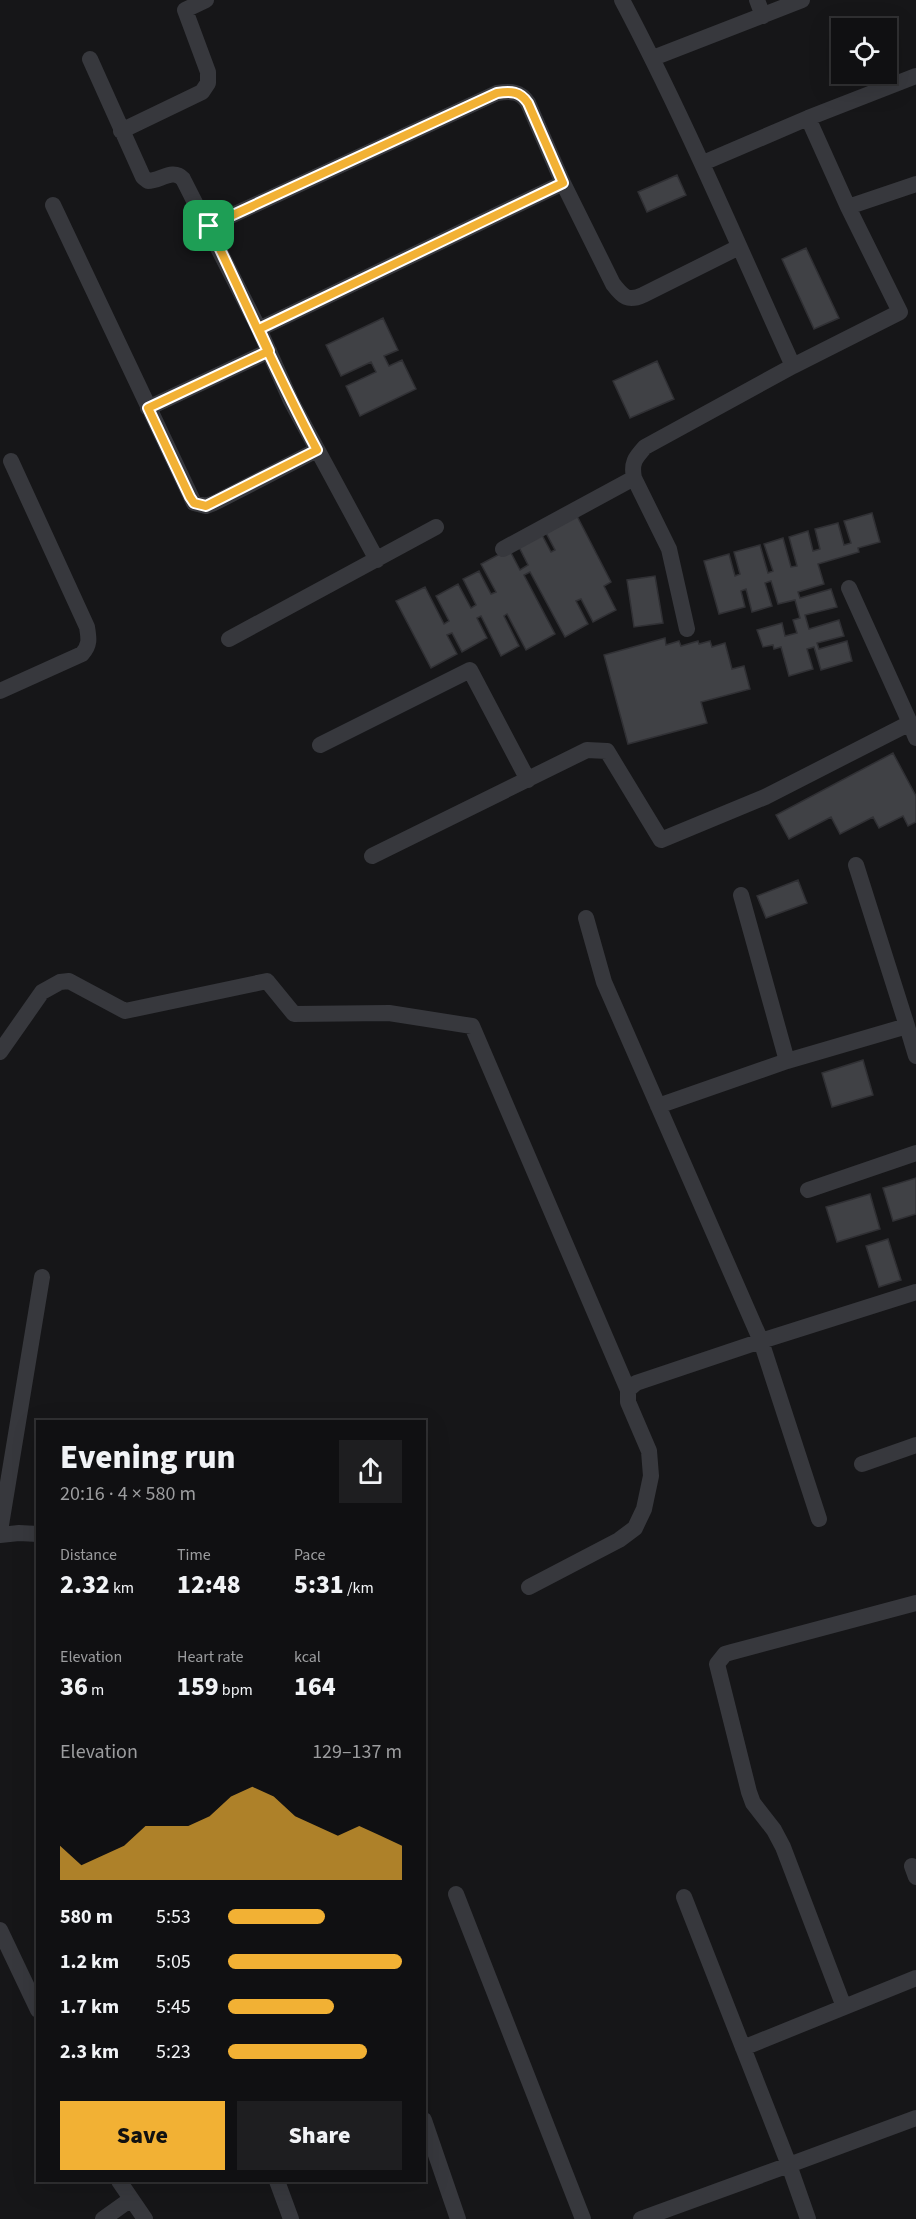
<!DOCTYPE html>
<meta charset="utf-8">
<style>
:root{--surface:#101012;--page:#1e1e20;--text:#f1f3f6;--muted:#9c9d9f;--line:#303032;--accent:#f2b134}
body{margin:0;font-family:"Source Sans 3",sans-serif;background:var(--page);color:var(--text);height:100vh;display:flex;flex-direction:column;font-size:22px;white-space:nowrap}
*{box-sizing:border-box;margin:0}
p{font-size:20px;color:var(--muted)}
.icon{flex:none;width:33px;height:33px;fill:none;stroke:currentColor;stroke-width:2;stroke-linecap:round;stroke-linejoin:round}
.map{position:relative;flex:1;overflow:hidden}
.side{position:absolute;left:36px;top:1420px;width:390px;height:762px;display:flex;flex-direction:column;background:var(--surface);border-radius:0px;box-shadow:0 6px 24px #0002,0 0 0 2px var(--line)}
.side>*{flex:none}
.controls{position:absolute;left:831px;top:18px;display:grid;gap:12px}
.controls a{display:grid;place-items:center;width:66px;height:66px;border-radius:0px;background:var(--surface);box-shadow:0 6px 24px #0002,0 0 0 2px var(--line);font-size:30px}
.pin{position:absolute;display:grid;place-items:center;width:51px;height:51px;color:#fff;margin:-26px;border-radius:12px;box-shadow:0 3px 9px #0006}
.round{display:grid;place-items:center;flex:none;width:63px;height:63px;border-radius:0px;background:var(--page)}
.headline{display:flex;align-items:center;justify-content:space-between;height:102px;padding:0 24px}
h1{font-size:33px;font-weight:800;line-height:45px}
.metrics{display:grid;grid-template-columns:repeat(3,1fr);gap:9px;height:102px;padding:6px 24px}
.metrics div{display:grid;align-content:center}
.metrics b{font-size:26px;font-weight:800}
.metrics small{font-size:16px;font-weight:400}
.metrics p{font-size:16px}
.chart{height:168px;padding:12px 24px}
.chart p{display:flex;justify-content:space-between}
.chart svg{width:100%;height:108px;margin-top:6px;fill:var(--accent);opacity:.7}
.action{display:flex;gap:12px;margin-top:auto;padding:12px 24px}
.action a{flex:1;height:69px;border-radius:0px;background:var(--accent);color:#111;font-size:24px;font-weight:800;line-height:69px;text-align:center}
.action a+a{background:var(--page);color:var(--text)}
ul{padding:0 24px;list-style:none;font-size:20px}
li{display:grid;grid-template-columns:96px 72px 1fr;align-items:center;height:45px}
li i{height:15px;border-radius:8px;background:var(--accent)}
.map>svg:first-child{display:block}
</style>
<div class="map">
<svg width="916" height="2219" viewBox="0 0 916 2219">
<rect width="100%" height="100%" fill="#161618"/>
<path fill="#404145" stroke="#303034" stroke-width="1.5" d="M677,175L686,195L647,212L638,192Z
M806,248L839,318L814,329L782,259Z
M383,318L398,350L384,356L389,366L402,360L416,389L360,416L346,386L376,372L371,362L341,376L326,345Z
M657,361L674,399L630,418L613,381Z
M872,513L880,542L858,548L859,552L818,564L824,584L798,592L800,598L831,589L837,607L805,615L809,629L839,620L844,636L817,643L819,649L847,641L852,661L821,670L814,647L807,649L813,669L789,676L781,647L774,649L773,645L763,647L757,630L782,623L785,636L797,633L793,620L800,618L795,600L778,604L771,581L765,583L772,606L752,612L746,589L741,591L745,607L719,614L704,561L729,554L735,576L740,574L734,552L760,545L768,573L773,571L764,544L783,538L791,567L797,566L789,537L808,531L813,551L820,549L815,529L838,523L844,545L851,543L844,521Z
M576,514L611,582L604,586L616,610L593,622L581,599L576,601L588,624L565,637L530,572L524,575L555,634L526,650L507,614L504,616L519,646L501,656L481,616L477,618L487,638L462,652L452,633L447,635L457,654L431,668L396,601L425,587L444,624L449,621L436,596L458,584L471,608L476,605L463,579L479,571L491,594L496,592L481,564L509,549L520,570L528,565L518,545L541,533L551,552L555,550L545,531Z
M655,576L663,623L634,627L627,580Z
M665,638L666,645L679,641L681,646L698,641L699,644L710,641L712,647L725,643L732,669L744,666L750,689L701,702L707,723L628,744L604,655Z
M893,753L916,796V822L908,826L903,816L879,828L873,817L840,834L831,817L789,839L776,815Z
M798,880L807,903L766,918L757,896Z
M863,1060L873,1095L832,1107L822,1073Z
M916,1178V1214L893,1221L883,1188Z
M870,1194L880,1229L837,1242L826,1207Z
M888,1239L901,1280L879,1287L866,1246Z"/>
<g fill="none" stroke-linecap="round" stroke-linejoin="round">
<path stroke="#37383d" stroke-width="16" d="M622,0C685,119 737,243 793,366
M757,0L763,16
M653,58L802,0
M90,59L143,177L148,181C160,181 173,168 183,179L259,329
M808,118L916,76
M121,131L202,92L208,83V72L185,10L206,0
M703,163L808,118L848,207L916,184
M53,205L194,503L206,506L214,503L317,450
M209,226L497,93C511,91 520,91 528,103L563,183
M148,408L269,351
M503,549L634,478
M377,560L291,401L259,329L563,183L613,284C623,297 628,302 643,295L739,247
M849,588L910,723
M687,629L669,549L634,478C631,463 635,458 645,447L793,366L900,312L848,207
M229,639L436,527
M0,691L82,654C90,645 89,639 87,627L11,461
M320,745L470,670L528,780
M372,856L587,750L607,751L661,840L765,797L910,723L916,738
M856,865L907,1026
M741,895L787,1061
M586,918L604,982L761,1341L916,1292
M0,1052L42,992L60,982L69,981L125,1011L267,981L294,1014L389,1013L472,1026L628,1390
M658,1106L787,1061L907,1026L916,1056
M808,1190L916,1153
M862,1464L916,1445
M0,1531L42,1277
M0,1535L19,1533L38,1534
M529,1587L619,1540L635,1528L644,1509L651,1476L649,1451L628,1402V1390L636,1383L761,1341L819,1519
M912,1866L916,1877
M456,1894L583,2219
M684,1897L789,2165L916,2118
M0,1930L38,2010
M844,2007L783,1847L774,1830L753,1803L749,1792L717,1664L725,1654L732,1652L916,1603
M743,2048L916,1978
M424,2120L458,2219
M119,2181L145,2219
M277,2181L291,2219
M103,2219L131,2199
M641,2219L789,2165L808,2219"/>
</g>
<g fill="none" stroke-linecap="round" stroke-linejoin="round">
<defs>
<path id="route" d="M209,226C245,301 278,377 317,450L206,506L194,503L190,497L148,408L269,351L259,329L563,183L528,103C520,91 511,91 497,93L209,226"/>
</defs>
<use href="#route" stroke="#fff" stroke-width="12"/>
<use href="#route" stroke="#f2b134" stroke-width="8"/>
</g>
</svg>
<div class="controls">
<a><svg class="icon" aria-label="locate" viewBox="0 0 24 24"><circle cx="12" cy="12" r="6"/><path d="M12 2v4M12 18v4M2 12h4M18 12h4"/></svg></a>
</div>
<div class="pin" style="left:209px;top:226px;background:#1e9e55"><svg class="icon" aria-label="arrive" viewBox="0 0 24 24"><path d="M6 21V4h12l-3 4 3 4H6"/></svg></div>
<section class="side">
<div class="headline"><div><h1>Evening run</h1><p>20:16 · 4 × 580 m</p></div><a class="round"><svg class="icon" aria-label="share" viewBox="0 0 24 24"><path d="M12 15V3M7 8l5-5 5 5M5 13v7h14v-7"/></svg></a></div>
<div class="metrics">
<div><p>Distance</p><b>2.32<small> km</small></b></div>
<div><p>Time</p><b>12:48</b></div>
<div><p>Pace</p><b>5:31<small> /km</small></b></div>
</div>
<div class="metrics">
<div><p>Elevation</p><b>36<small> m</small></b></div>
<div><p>Heart rate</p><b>159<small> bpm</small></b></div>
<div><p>kcal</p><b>164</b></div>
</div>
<div class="chart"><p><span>Elevation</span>129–137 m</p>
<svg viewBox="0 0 160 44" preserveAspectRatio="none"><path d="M0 44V30L10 38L20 34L30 30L40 22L50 22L60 22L70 18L80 10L90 6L100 10L110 18L120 22L130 26L140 22L150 26L160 30V44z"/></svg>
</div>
<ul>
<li><b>580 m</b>5:53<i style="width:56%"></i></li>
<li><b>1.2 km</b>5:05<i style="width:100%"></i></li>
<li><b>1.7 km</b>5:45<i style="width:61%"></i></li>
<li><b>2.3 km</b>5:23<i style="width:80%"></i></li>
</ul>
<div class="action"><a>Save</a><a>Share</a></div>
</section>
</div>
